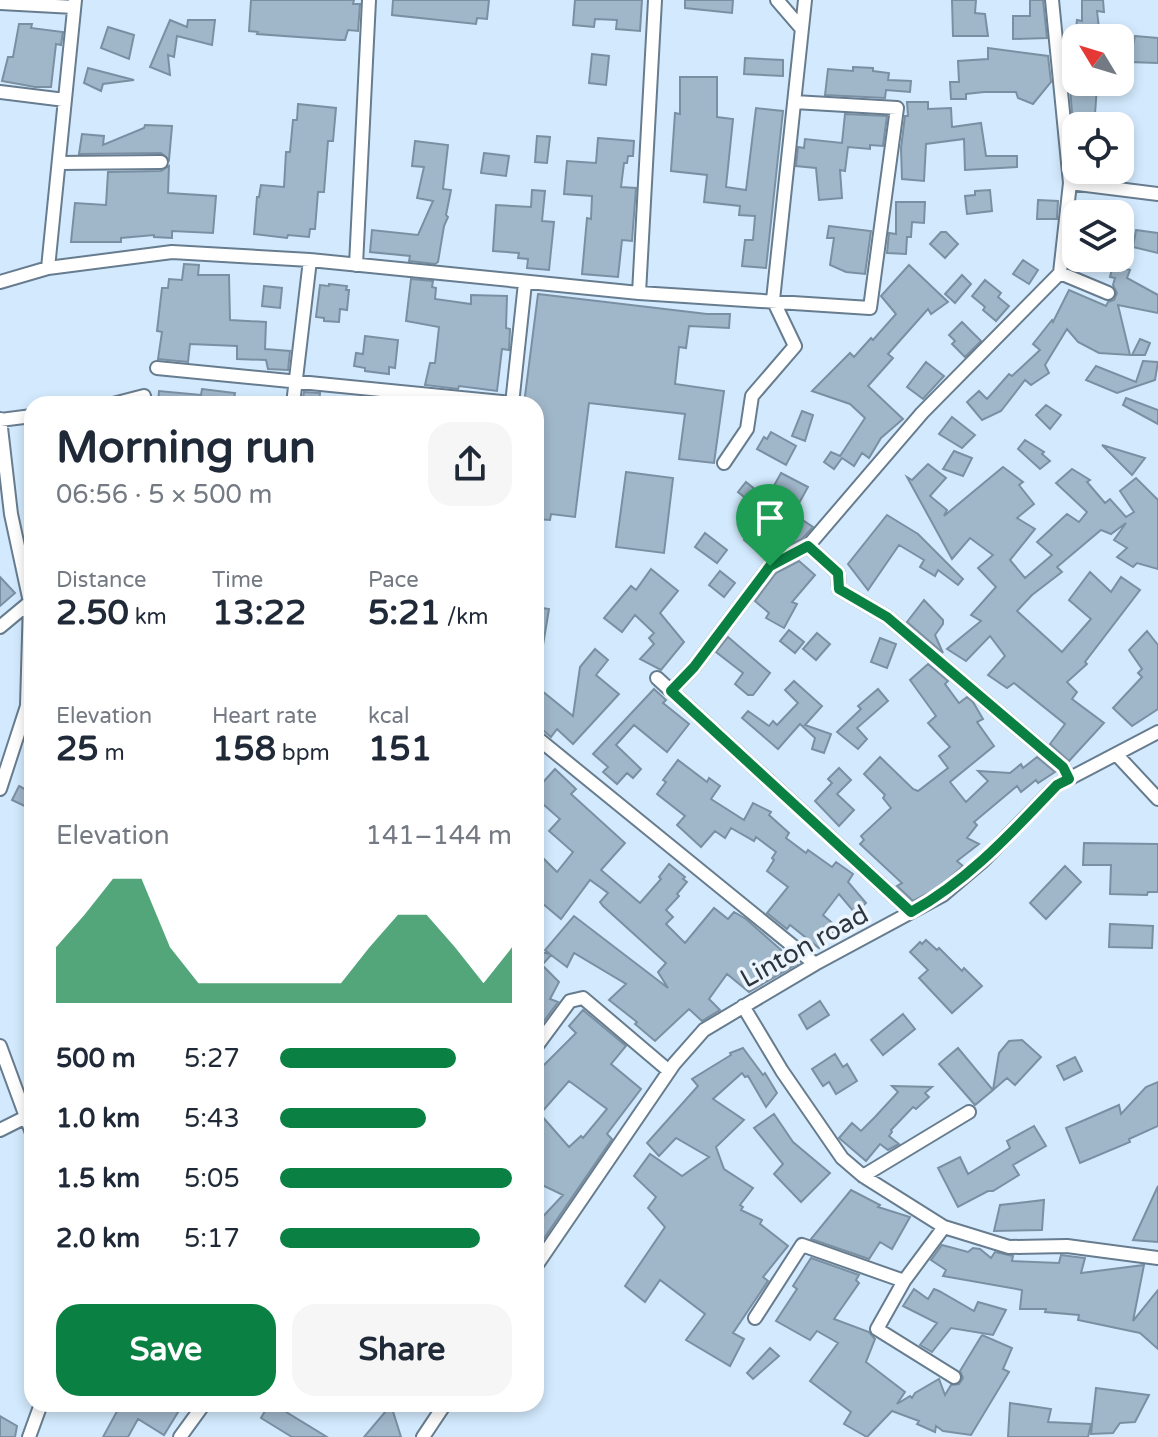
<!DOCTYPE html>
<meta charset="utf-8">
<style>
:root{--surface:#fff;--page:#f6f6f7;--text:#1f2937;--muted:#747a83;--accent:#0b8043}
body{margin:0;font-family:"Varela Round",sans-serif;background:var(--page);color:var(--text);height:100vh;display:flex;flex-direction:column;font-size:30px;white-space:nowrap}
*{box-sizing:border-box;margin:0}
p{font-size:26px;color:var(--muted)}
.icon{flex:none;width:44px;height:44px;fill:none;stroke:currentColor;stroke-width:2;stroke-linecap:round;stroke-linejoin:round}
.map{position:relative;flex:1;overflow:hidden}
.drawer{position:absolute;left:24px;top:396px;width:520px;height:1016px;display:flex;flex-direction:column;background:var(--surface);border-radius:24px;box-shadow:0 4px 12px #0003}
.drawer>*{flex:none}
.needle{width:52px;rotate:308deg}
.controls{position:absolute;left:1062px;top:24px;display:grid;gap:16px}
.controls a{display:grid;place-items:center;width:72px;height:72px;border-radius:16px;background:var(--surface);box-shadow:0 4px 12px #0003;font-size:40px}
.pin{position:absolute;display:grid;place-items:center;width:68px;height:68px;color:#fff;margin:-82px -34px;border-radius:50% 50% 50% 0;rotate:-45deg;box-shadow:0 0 8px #0007}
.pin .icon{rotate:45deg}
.round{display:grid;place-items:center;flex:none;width:84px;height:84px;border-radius:24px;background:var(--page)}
.headline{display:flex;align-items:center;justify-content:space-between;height:136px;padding:0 32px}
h1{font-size:44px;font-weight:700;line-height:60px}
.metrics{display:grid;grid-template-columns:repeat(3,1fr);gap:12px;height:136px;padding:8px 32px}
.metrics div{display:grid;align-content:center}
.metrics b{font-size:34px;font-weight:700}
.metrics small{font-size:22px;font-weight:400}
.metrics p{font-size:22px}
.chart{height:224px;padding:16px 32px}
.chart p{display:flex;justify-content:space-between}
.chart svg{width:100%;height:144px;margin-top:8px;fill:var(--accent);opacity:.7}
.primary-button{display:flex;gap:16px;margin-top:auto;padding:16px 32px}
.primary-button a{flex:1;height:92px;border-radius:24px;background:var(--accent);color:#fff;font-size:32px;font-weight:700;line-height:92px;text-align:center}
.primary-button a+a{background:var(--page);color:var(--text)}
ul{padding:0 32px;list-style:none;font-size:26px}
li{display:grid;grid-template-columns:128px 96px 1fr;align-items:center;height:60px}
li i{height:20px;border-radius:10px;background:var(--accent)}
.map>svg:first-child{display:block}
</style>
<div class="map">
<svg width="1158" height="1437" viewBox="0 0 1158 1437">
<rect width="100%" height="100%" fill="#d3eafe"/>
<path fill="#a0b7ca" stroke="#7a90a2" stroke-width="2" fill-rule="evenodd" d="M251,0H354L353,4H360L358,31L348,30L345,40H340L257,34L258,32L249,31Z
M393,0H489L487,19L477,18L476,24L392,15Z
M575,0H642L640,31L616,29L617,20L595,19L594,27L573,25Z
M685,0H733L732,13L685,8Z
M952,0H976L975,13L985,14L988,36H953Z
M1030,0H1043L1047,38L1013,39V16H1030Z
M1082,0H1103L1104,12L1097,11L1100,37H1075L1077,20L1082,21Z
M170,20L187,27L188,20H215L212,45L177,36L174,57L168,55L170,75L150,67Z
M19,24H32L31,28L63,32L61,45L56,44L51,87H35L2,81L8,57H13Z
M108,27L134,35L129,59L101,48Z
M1135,36L1158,38V63L1129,62Z
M988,48L1048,56L1051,82L1033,104L1018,98L1016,92H984L966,94V99H951L950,82H959L958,61L988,59Z
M592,54L609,56L606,85L589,83Z
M745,58L783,60V76L744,74Z
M853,67L873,68V71L889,73L888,80L911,81L910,92L886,90L885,98L825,95L828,69L853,71Z
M88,68L134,80L103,84L101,91L84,83Z
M680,77H717V117L733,119L726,187L746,190L756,108L783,111L766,268L742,266L745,240H753L755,216L739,215L740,206L704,202L707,175L671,171L675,113L680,114Z
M1070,86H1097L1095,114H1104L1103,126H1073Z
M907,102H928V109L951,108L952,127L981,123L986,156H1017V167L965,170L964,139L926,144L924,181L902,179L901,148L905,116H908Z
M298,104L336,108L333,141H328L324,192H318L315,229H310L309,237L288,235L287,238L254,234L257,197H259L261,185L284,187L286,152H290L293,120H297Z
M845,114L887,116L883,146L870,145V149L848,147L845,171L840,170L842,198L819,200L816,168L796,166L798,147L804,148L805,139L842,143Z
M145,125L172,126L169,160L161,153L79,154L82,134L104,136L103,145L144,128Z
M537,136L550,137L547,163L535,162Z
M598,138L634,141L633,156H628L627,163H624L621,187L636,188L632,241L622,240L618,277L582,274L587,218L591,219L592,196L564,194L567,161L596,163Z
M415,141L448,145L443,189L451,190L446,215L448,217L444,226L438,262L435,264L409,261L410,256L370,252L372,230L418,235L433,201L417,198L424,167L412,166Z
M484,153L509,156L506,176L481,173Z
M169,166L168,193L216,196L213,233L172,231V238L154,237V235L121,238V242H71L75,203L106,205L108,172L161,171Z
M532,190L545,191L542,221L554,222L549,270L527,268L528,259L518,258L519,253L493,251L496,205L531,207Z
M990,190L992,211L967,214L965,196L975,195V191Z
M1038,200L1058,201L1057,219H1037Z
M896,202H925L924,223L912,222L911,237H907L906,254L887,253L889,233L896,234Z
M829,226L871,231L865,274L846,272L830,265L834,238H827Z
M1136,230L1158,233V253L1133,247Z
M941,232H946L958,244L945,258L930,244Z
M1023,260L1038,270L1029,284L1013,274Z
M184,264L199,265L198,275H229L230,320L266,322L265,349L290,351L288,370L268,369L266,360L237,359V346L190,344L188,362L158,359L162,332L157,331L162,288H168L169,279L182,280Z
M909,265L948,302L931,314L928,309L888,354L893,358L868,386L903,419L881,438L869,458L862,453L854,466L842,458L834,469L824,462L831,452L840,456L865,418L850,404L812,391L850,353L854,357L871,338L873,340L896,314L881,296Z
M1113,265L1130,270L1127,278L1158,295V313L1118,305L1130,355L1099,353L1078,342L1067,329L1045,365L1049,373L1031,385L1025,380L1001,411L982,420L967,402L979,391L987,399L1009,374L1012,376L1040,350L1033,344L1052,320L1053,322L1069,290L1106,306L1108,302L1114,300L1117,293L1113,285L1115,278L1110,277Z
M962,275L971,284L955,303L945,294Z
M411,279L433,281L432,287L436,288L435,299L471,304V295L507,296L506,328L510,329L509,350L502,349L497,391L459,386L458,389L425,385L430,363H435L439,327L406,321Z
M985,280L1001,293L998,297L1009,306L996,321L983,310L985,307L972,296Z
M329,284L347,286L346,290H349L347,310L340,309L339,322L324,321V318L316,317L320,285L329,286Z
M264,286L282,288L280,308L262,306Z
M538,294L707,314H730L729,328L689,326L686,348L679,347L675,384L724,391L714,463L679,459L685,414L589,403L575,517L551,514L550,520L536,519V404H524Z
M962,322L981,341L965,357L952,344L955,341L949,335Z
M365,336L398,340L395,368L389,367V374L365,371V368L354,366L356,353L363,354Z
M1140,339L1150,343L1145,355H1132Z
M1143,361L1158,362L1155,380L1117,393L1086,380L1096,366L1136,382Z
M926,362L944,376L923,399L907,387Z
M202,389L235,393L233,404H158L159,391L201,395Z
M304,392L320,393L319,404H302Z
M1126,398L1158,410V424L1123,405Z
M1046,405L1061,415L1050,429L1036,415Z
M802,411L813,415L805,441L792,436Z
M952,417L975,435L962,448L939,434Z
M771,432L796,446L786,465L757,449L764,437L767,439Z
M1025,440L1044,452L1042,454L1050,461L1040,469L1018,449Z
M1102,445L1145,458L1132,475Z
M954,451L972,458L963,476L943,469Z
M928,464L946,478L930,496L947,510L944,516L1003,467L1023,482L1019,485L1034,504L1017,518L1035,529L1010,560L1025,578L1052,555L1037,542L1067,514L1079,522L1087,512L1056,483L1072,469L1090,480L1087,482L1105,503L1110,499L1126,517L1134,512L1120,491L1136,478L1158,500V569L1137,563L1133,567L1117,557L1127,548L1114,540L1126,523L1111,534L1101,530L1057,567L1062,572L1032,595L1017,611L1062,652L1091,619L1069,600L1090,572L1111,592L1121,577L1140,590L1085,662L1087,664L1067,682L1077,692L1072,699L1104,723L1069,761L1050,744L1065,724L1014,683L1007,688L988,675L1005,656L990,636L966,661L947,649L981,621L971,615L996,587L978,568L993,555L970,538L952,559L907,477L912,480Z
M626,472L673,478L664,553L616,547Z
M781,473L808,487L798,505L771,491Z
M746,482L766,498L758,508L738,492Z
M792,513L813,527L802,539L765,558L744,540L758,524L773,538Z
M887,515L918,534L963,579L958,585L938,570L935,576L920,567L924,560L899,545L868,590L848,564Z
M705,533L727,550L717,563L695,547Z
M799,561L815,575L792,602L797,604L784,628L766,618L769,613L755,601L776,573Z
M651,569L678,591L660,613L684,642L661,670L640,659L654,644L649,638L654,633L635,615L622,632L604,618L631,586L636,590Z
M720,571L735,583L724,597L709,585Z
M0,577L15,593L0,606Z
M924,600L943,620V624L935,635L943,653L907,622Z
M536,607L549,609L542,651L536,650Z
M789,630L804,642L795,653L780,641Z
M1147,631L1158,645V709L1132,726L1113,708L1142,677L1138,673L1142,669L1129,650Z
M817,633L830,644L816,660L803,649Z
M728,637L770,673L753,695H748L735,684L743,673L716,652Z
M880,638L896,644L887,668L871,662Z
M595,649L608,660L596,675L619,694L573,744L557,729L551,737L536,724V711L541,706L536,702V686L573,716L580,667Z
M928,664L948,681L945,684L959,703L967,697L973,702L983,719L977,722L994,746L950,782L966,802L988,781L978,771L1010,773L1021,764L1023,768L1037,757L1055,772L1038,783L1036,780L1021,792L1017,786L974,822L977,825L967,838L979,844L957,861L963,866L938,888L913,901L897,886L902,883L860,844L864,840L861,836L891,808L883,798L885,795L864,774L880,757L913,789L918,791L948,768L939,756L950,747L928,723L936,716L910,680Z
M794,681L822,706L805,725L831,734L824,753L812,749L815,738L800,724L778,749L742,718L748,711L769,726L773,721L777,725L798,703L785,690Z
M654,689L666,700L663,703L689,724L667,752L634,725L616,745L641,769L633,778L627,773L617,784L603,772L608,767L593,754Z
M878,689L888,701L857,728L867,739L858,749L837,732L861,709L858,706Z
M678,760L707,782L709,778L720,786L711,799L744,820L753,803L771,812L769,815L789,833L786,838L806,853L808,850L832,867L836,862L853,874L848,882L866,903L855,913L839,894L823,915L837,927L819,948L790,925L787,929L767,913L788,887L767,871L774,860L772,858L776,852L756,837L754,841L731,828L725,838L715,831L701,847L677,825L685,816L657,794L666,782L663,780Z
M839,768L851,780L837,794L854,810L839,826L815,801L832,783L828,779Z
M555,769L576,789L571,794L625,843L601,870L640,903L661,879L659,877L669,864L685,877L683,879L687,882L677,894L679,896L666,910L673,917L666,924L685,943L714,908L728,919L734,912L746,919L797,964L749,992L727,974L709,999L720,1010L702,1021L689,1009L655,1041L635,1024L637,1022L609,1000L626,984L574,953L567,967L551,955L542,965L559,982L550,999L558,1002L541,1025L536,1024V951L550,954L545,950L574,916L668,988L658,972L666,963L603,906L600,902L608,893L590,880L561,919L536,898V851L557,872L573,852L549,831L560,819L536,798V790Z
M19,786L32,793L29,808L12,800Z
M1084,843L1158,844V892H1148L1147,895L1110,894L1111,865H1083Z
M1065,866L1081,882L1046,919L1030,903Z
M1110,924L1153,926L1152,948L1109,947Z
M926,940L937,950L939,948L962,971L964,968L982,986L952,1013L919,978L928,970L910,952L920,942L922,944Z
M820,1001L829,1015L807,1029L799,1015Z
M583,1010L626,1046L611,1064L641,1089L607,1134L612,1139L536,1250V1224L563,1195L536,1182V1061L542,1067L576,1033L569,1026ZM569,1081L607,1109L583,1138L581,1136L569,1147L540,1114Z
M903,1014L915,1029L883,1055L871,1040Z
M1022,1040L1041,1057L1015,1085L1007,1078L993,1090L999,1053L1009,1041Z
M743,1048L763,1075L765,1073L777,1093L766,1107L748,1076L745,1077L742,1073L713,1099L744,1120L716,1147L724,1169L753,1188L740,1205L743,1207L741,1210L762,1220L760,1224L788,1246L763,1277L768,1281L733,1333L744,1339L730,1366L686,1340L705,1314L660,1280L645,1302L625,1286L665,1227L648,1208L656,1197L634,1176L650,1154L682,1176L709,1157L676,1138L659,1156L647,1143L698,1086L692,1079L731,1055L730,1053Z
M958,1048L993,1090L975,1105L939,1064Z
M835,1054L843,1067L847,1064L857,1081L836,1094L829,1082L823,1086L812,1069Z
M1075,1057L1082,1071L1064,1080L1057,1066Z
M1158,1082V1126L1129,1139L1130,1142L1080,1163L1066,1128L1119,1105L1121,1114L1146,1087Z
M892,1086L932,1087L925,1093L929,1097L916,1109L913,1107L891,1130L892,1132L889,1136L899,1144L888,1150L880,1144L866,1161L839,1138L852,1123L861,1131L875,1117L898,1092Z
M774,1114L793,1142L830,1173L801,1202L774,1174L783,1164L754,1128Z
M1034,1126L1046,1146L1013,1165L1019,1175L993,1191H988L958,1207L938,1168L960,1157L968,1174L1010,1148L1007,1141Z
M1158,1186V1242L1133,1240Z
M851,1190L880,1205L878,1207L910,1217L892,1249L880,1242L869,1259L811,1239Z
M1044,1200L1042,1230L994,1231L1000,1205Z
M942,1245L968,1252L973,1248L980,1249L991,1258L995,1252L1013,1256L1012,1261L1059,1263L1061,1255L1085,1258L1081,1273L1144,1265L1133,1321L1158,1290V1349L1140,1333L1078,1320L1079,1315L1045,1312L1046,1309H1020L1022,1290L943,1276L946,1270L931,1260Z
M811,1258L859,1275L856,1280L859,1283L834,1319L869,1332L875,1339L866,1362L905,1392L897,1404L910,1396L912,1398L915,1393L939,1379L945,1395L951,1385L959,1384L963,1378L960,1371L982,1335L1012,1348L1003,1369L1009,1372L971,1435L943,1431L936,1426L935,1432L917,1424L919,1421L892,1411L867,1437L844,1424L851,1412L810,1381L838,1343L817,1331L810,1340L776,1321L797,1289L793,1286Z
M914,1289L928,1299L934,1289L939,1291L974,1311L978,1302L1006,1310L993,1335L951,1328L932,1352L920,1345L937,1323L903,1306Z
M770,1348L779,1356L753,1379L747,1373Z
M1096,1388L1149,1395L1135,1422L1120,1423L1113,1433L1091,1434Z
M1010,1403L1051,1409L1048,1422L1091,1424L1088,1437H1008Z
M121,1404H183L164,1435L138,1419L128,1437H103Z
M269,1404H273L327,1437H292L261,1418Z
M391,1405L401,1437H364Z
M0,1416L17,1426L15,1437H0Z"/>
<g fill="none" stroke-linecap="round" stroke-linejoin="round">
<defs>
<path id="street" d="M777,0L802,29
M0,3L74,7
M0,92L65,100
M59,163L161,162
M1070,183L1158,194
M356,265L369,0
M48,268L75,0
M1060,273L1108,293
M0,282L48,268L172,252L310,260L639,293L870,308L897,108L794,102
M639,293L655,0
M157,368L512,403
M113,404L144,396
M293,404L310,260
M512,404L525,283
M0,419L11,514L30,602L27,706L0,789
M0,420L32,416
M724,463L747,429L752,396L795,346L773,300L805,0
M808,546L838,573L839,589L887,617L1063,767L1069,779
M0,627L30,602
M657,678L911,912
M671,691L694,667L770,566L808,546L922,413L1060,273L1070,183L1052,0
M536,737L815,964
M1116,754L1158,799
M743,1006L782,1071L842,1158L863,1176L944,1227L1009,1247L1067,1246L1158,1258
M0,1046L32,1133
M536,1047L570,1001L583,998L669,1071
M0,1130L26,1117
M863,1176L969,1112
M944,1227L904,1281L877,1329L954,1377
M536,1266L674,1064L704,1030L815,964L943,895L983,861L1057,785L1158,732
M755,1318L802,1245L904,1281
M29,1437L41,1404
M180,1437L204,1404
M423,1437L445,1404"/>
</defs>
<use href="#street" stroke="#677c8e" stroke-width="16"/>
<use href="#street" stroke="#fff" stroke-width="12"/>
</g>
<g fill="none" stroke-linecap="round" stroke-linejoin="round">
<defs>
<path id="route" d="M808,546L838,573L839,589L887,617L1063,767L1069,779L1057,785C1012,832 969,880 911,912L671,691L694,667L770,566Z"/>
</defs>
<use href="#route" stroke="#fff" stroke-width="16"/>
<use href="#route" stroke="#0b8043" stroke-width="10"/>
</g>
<g text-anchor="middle" stroke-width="7" stroke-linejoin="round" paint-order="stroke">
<g font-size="26" fill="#2c353d" stroke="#ecf5fd">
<text transform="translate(804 946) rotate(-29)" y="9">Linton road</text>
</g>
</g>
</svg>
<div class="controls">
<a><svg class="needle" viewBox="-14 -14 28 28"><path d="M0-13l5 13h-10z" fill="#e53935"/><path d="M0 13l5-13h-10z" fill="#747a83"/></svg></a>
<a><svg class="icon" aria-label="locate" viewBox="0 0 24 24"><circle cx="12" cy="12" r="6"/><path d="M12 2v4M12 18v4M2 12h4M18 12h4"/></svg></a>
<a><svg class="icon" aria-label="layers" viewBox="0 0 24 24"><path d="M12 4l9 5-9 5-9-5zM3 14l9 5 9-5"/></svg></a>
</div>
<div class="pin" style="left:770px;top:566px;background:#1e9e55"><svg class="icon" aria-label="arrive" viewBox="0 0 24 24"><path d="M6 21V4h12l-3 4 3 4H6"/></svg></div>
<section class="drawer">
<div class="headline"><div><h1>Morning run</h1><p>06:56 · 5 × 500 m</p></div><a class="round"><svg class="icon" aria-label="share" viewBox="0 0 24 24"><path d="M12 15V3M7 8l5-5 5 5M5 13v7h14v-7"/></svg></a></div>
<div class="metrics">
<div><p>Distance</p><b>2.50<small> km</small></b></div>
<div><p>Time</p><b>13:22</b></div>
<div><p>Pace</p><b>5:21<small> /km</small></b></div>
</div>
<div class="metrics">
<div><p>Elevation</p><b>25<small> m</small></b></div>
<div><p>Heart rate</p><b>158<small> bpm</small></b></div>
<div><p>kcal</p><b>151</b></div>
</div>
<div class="chart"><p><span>Elevation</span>141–144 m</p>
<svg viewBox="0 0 160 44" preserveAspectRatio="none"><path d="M0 44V27L10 17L20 6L30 6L40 27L50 38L60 38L70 38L80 38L90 38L100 38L110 27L120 17L130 17L140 27L150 38L160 27V44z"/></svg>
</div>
<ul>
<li><b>500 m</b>5:27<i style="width:76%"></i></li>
<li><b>1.0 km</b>5:43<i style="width:63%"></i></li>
<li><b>1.5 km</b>5:05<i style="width:100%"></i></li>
<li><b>2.0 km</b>5:17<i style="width:86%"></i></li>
</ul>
<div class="primary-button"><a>Save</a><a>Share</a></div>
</section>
</div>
